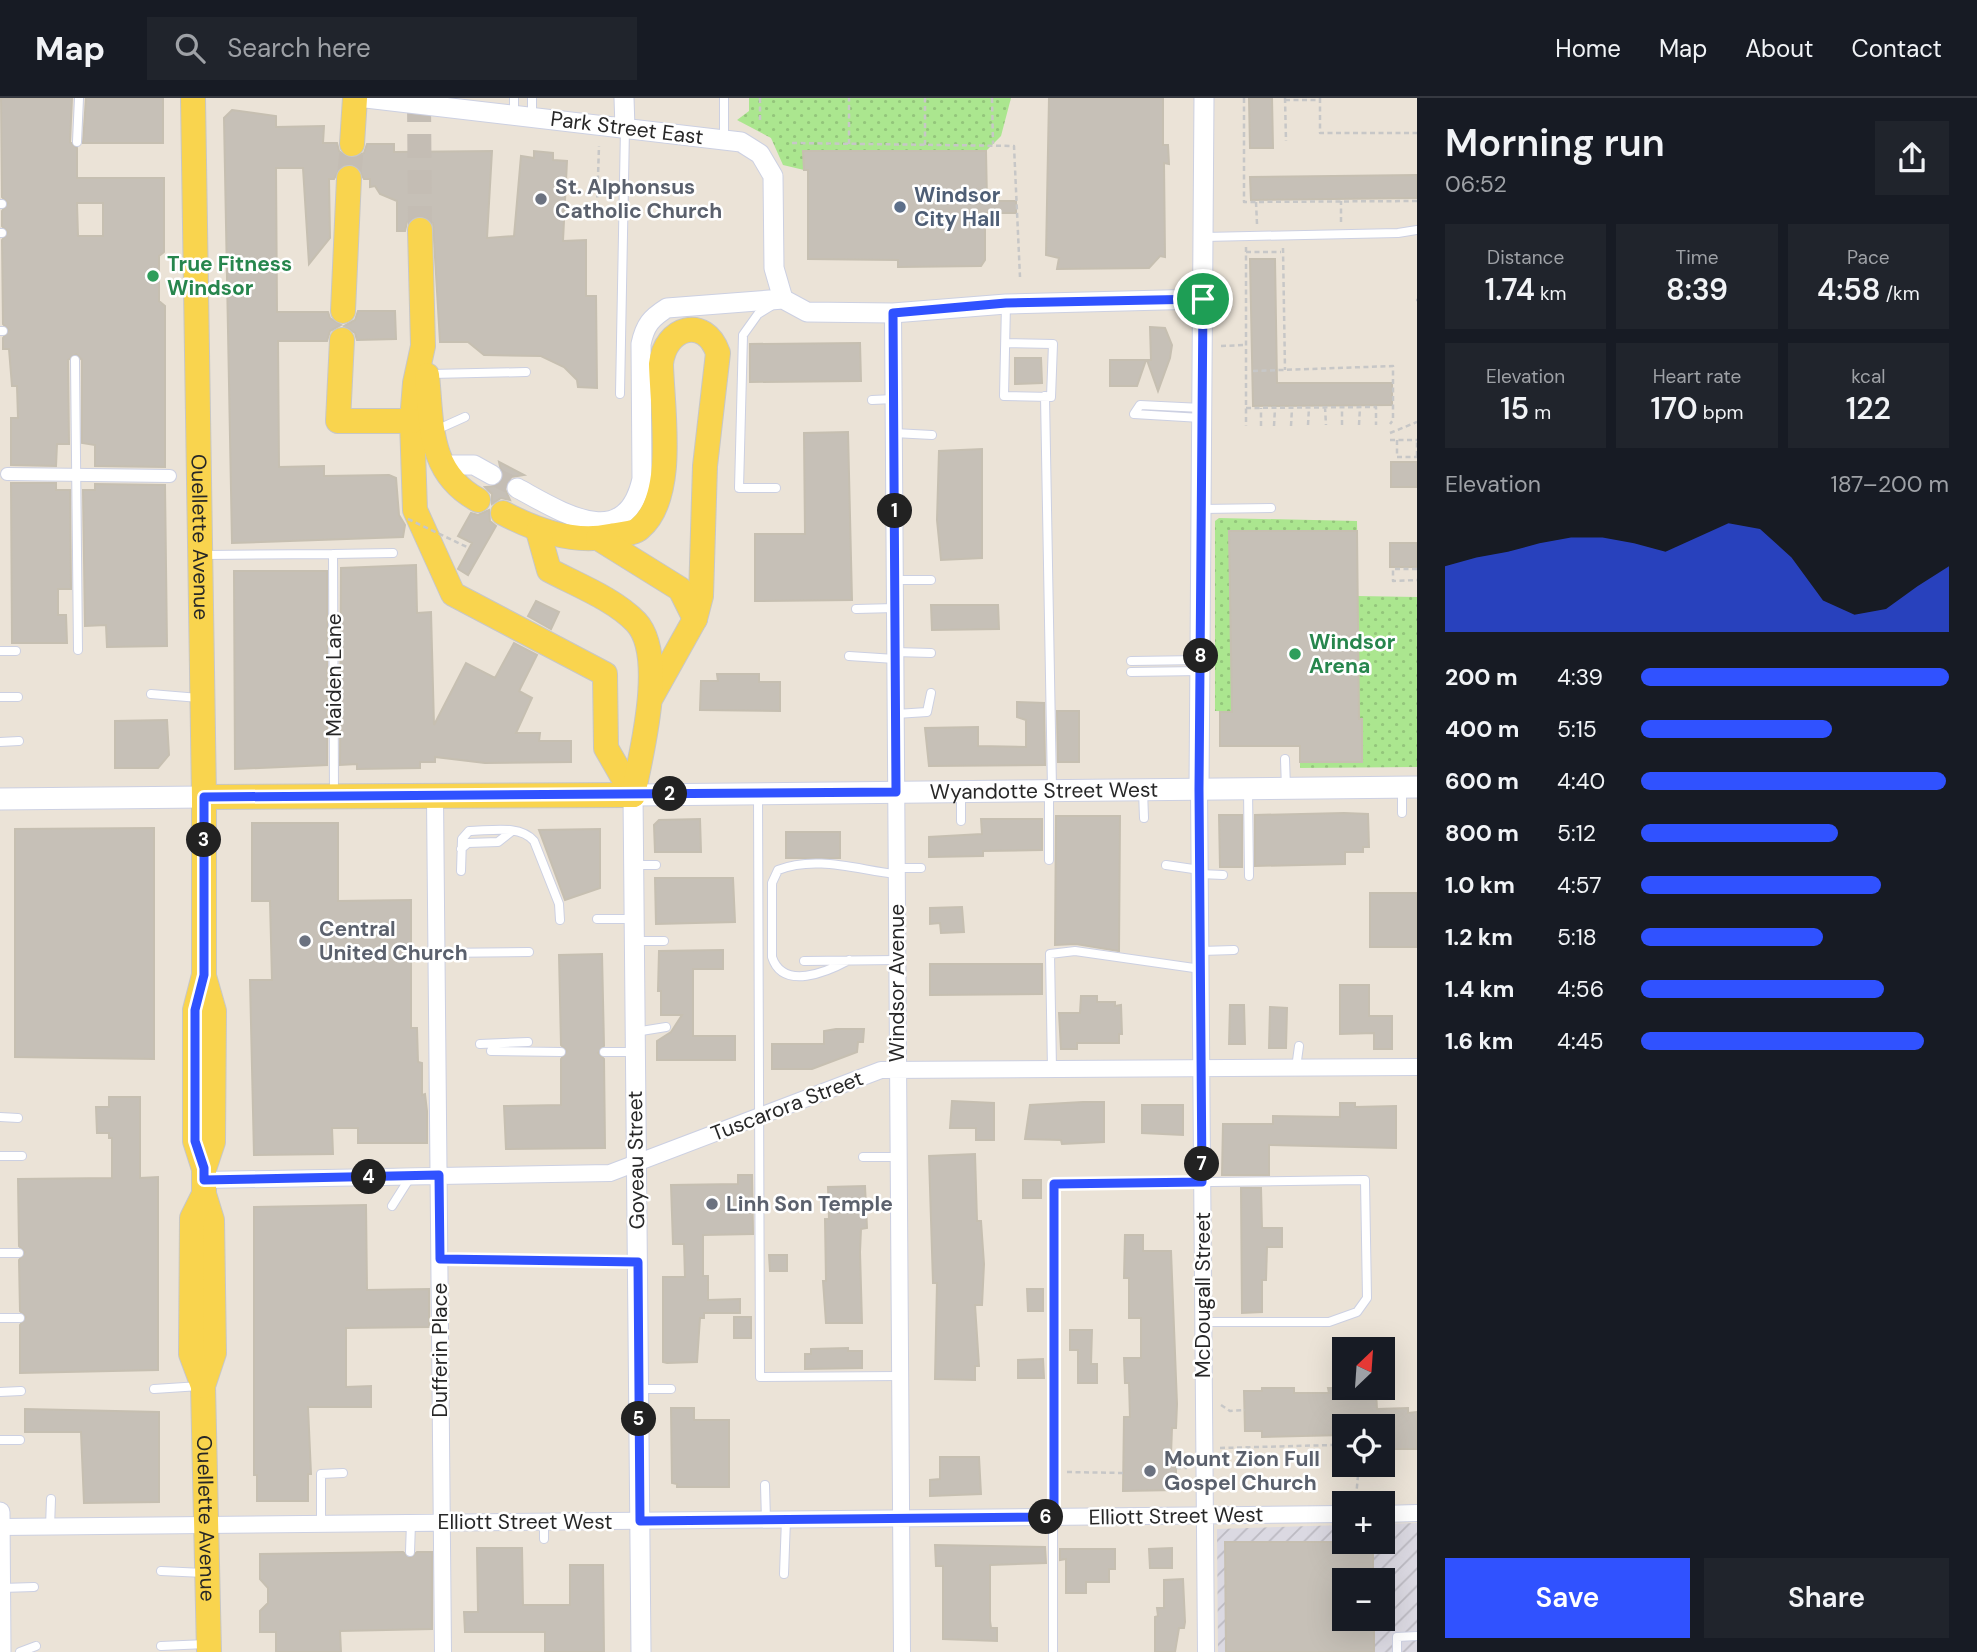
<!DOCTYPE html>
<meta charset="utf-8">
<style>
:root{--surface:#171b24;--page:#20242c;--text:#f1f3f6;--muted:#9ea1a6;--line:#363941;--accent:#3052ff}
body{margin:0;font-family:"DM Sans",sans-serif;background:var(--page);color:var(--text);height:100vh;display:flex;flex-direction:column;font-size:26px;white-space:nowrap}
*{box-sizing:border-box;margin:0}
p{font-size:23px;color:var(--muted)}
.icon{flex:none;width:38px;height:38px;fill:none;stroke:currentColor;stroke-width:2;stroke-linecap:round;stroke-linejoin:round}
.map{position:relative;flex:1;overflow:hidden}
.side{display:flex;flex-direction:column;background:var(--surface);width:560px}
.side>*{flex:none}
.needle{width:46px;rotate:25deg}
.buttons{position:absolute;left:1332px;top:1239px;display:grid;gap:14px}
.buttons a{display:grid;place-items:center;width:63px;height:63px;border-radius:0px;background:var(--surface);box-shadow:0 7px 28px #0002;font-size:35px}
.pin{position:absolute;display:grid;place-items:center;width:60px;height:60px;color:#fff;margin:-30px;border:4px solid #fff;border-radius:50%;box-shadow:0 2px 7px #0007}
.km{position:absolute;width:35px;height:35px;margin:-18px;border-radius:50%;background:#222;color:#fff;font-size:19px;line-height:35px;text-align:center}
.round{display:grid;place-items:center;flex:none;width:74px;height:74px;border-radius:0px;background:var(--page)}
.summary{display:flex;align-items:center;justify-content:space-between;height:119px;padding:0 28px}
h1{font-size:38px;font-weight:600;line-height:52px}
.metrics{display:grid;grid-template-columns:repeat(3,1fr);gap:10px;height:119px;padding:7px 28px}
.metrics div{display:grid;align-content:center;border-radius:0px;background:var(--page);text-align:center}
.metrics b{font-size:30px;font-weight:600}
.metrics small{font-size:19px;font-weight:400}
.metrics p{font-size:19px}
.chart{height:196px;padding:14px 28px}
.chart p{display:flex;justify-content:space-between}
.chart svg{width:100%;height:126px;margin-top:7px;fill:var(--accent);opacity:.7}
.action{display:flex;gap:14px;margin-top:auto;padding:14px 28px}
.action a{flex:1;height:80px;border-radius:0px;background:var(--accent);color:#fff;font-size:28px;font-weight:600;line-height:80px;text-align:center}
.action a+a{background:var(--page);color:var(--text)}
ul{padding:0 28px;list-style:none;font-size:23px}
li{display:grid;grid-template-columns:112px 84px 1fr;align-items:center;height:52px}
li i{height:18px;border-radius:9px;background:var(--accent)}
header{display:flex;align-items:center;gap:42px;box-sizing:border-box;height:98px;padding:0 35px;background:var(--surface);border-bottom:2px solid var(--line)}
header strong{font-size:33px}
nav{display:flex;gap:38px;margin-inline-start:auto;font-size:24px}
.search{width:490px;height:63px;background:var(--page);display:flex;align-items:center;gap:18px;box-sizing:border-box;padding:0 24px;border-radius:0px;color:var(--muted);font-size:26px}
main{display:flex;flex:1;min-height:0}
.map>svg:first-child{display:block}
</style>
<header>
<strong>Map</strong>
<div class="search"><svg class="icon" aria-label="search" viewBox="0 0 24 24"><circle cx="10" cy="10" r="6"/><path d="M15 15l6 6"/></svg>Search here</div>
<nav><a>Home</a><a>Map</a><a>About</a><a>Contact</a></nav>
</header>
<main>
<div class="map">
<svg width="1417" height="1554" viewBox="0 0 1417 1554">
<defs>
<pattern id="industrial-furrows" width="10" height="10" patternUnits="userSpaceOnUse" patternTransform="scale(1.75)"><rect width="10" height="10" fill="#dbd9e2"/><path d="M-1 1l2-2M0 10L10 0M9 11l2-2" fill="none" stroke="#bcbac2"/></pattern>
<pattern id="green-dots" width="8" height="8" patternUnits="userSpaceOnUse" patternTransform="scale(1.75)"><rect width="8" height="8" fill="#abe68f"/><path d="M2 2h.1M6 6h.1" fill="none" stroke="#93c57b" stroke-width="1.8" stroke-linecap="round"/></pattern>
</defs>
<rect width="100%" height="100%" fill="#ebe3d7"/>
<path fill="url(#industrial-furrows)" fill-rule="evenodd" d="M1417,1425V1554H1218L1217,1431L1344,1427V1444H1382L1383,1426ZM1344,1482H1382V1521H1344Z"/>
<path fill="url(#green-dots)" d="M749,0H1011L1001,38L986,53H804V72L783,67L771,40L737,22L749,13Z
M1219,420L1357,423L1358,498L1417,499V669L1300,670V615L1215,613V423Z"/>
<path fill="#c6c0b7" stroke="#c6bfb1" stroke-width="2" fill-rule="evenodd" d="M1,0H72L70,44L77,50V80H164V154L159,158V203L165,208V369L95,368V347L82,345V262L76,256L68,262L69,346H57L56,368L11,367V320H18L17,288H12L9,251H3V240L9,232L3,226L2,142L8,134L2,128V113L8,105L2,99ZM77,105H103V138H78Z
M86,0H163V45H83Z
M1049,0H1163V47H1168L1169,66L1164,65L1165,159L1160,158L1149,170L1057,171L1059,160L1046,157Z
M1249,0H1272L1273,50H1250Z
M232,12L276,18V29L324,28L323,45H337L339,53L350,61L364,55L367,46H394V54L492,53L487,140L514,138L521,58L534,60V53L553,55V62L567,63L563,143L586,142V198H596L597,290L578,289L577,282L564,269L541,258L484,257L468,244H440L433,125L419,117L407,124L405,133H397V103L380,96L375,88L370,89V81H364L356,67H342L334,81H329L330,140L309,166L303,70H276L277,214H328L330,220L341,227L330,233L327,243H278L279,369L324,368V378L389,377L396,380L399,417L405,427L403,439L232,445L224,20Z
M803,53H986L987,103H1016V115H985V162L981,168L898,169V162L808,161V72H804Z
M1417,77V100L1251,102L1250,79Z
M1250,161H1275L1277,285H1392V307L1253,308Z
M358,213H395L396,241L357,242L355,235L344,228L355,222Z
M1150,229L1165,230L1172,247L1170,260L1158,293L1147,262H1151Z
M860,245L861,283L750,284V246Z
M1015,260H1041L1042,285L1015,286Z
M1110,262H1146L1137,288H1110Z
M848,334L852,502L755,503V436H805L804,335Z
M982,351V460L941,462L937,422L939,353Z
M499,364L524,377L511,379L507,384L505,391L510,402L501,400L492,406V396L485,389L498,388L503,382Z
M1391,364H1417V389H1391Z
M11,385H56V392H70L71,491H58V517H66L67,545H12Z
M95,386L165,387L167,548L107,549L106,527L85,528L83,392H95Z
M489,412L490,423L496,428L468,477L458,471L472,445L458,438L471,415L478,417Z
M1229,433H1357L1359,621H1362V664H1300V648H1220V614H1232Z
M1390,445H1417V469H1390Z
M416,467L417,515L431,514L434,627L466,565L495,580L514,545L537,557L519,593L532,600L516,635H540L539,643H571V664L485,665L435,659V664H420V670L357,671V666L340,667L341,470Z
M234,473H327V667L235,671Z
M536,503L559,514L551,531L528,518Z
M931,507H998L999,531L932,532Z
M717,576H759V584H780V613L700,612L701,583H718Z
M1017,604L1044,605L1045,667L929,668L925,630L978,629V648L1026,649V622L1017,619Z
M1057,613H1079V664H1058Z
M167,622L169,657L158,670H115V623Z
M1344,715L1368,716L1369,749H1363V754H1345V766L1255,768V717Z
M1219,717H1242V769H1220Z
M1056,718H1120L1119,853L1076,846L1055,847Z
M700,721L701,754H655L654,727L659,722Z
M981,721H1042V752L983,753V758L929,759V739L982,736Z
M252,725H338V803L411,802V930H417L418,964L422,965V997L425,996L427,1013V1045H358V1030H332L333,1056L254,1057L250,882H272L270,803H252Z
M154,730V961L15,959V731Z
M600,731V790L565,802L539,732Z
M786,734H840V760H786Z
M655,780H733L735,824L656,826Z
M1370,795H1417V849H1370Z
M962,809L964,834L941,835L940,825L930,826V810Z
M723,852V871H693V938H735V962H657V943L671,934L682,917H661V893H658L659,853Z
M602,856L604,948L598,955L604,961L605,1050L506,1051L504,1008L561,1007V961L567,953L561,947L559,857Z
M930,866H1042V896L930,897Z
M1340,887H1369V918H1392V951H1374V935L1340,936Z
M1081,898H1097V904H1115V908L1121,907L1122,936H1119V945H1077V951H1061L1059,915H1080Z
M1230,907H1244L1245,946H1229Z
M1270,909L1287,910L1286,950H1269Z
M836,931H864L863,944H858L857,954L812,971H772V946H824V933Z
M109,999H140V1080L158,1079V1272L20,1275V1227L26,1219L20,1213L19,1162L25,1154L19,1148L18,1081L112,1080V1040H109V1035H97L96,1009H109Z
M952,1003L994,1005V1042H976V1030H950Z
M1083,1004H1104V1044L1062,1046L1061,1042L1025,1041L1030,1007Z
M1340,1005H1355V1009L1396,1008V1050L1269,1047V1077H1222L1223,1026H1273V1018L1340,1019Z
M1142,1007H1183V1037L1142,1035Z
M975,1056L977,1123H981L984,1166L982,1207H975L979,1268H975V1282L935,1281L937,1185H933L929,1058Z
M738,1077H752L753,1136L703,1137V1178H708V1202L740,1201V1215H704V1220H700L697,1264L667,1265L663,1264V1179H685L684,1146H673L671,1087L738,1086Z
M1023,1082H1041V1100H1023Z
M865,1088L867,1130L861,1131L860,1154L862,1225H826L823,1183H826L825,1121H829L828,1089Z
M1241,1090H1261L1262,1130H1282V1149H1267L1266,1182H1262V1214L1242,1215Z
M366,1107L367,1192L429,1191V1229L346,1230V1289L371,1288V1309H308L311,1376H308V1403H257V1377H254V1109Z
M1125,1137H1143V1153H1171L1177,1306L1176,1330H1172L1171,1357H1176V1392L1123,1393L1124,1319H1130L1129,1285H1125L1124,1260H1141V1220H1129V1180H1124Z
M769,1157H787V1173H770Z
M1027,1191H1043V1213H1028Z
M734,1219H751V1240H734Z
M1070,1232H1092L1091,1266H1097V1285H1078V1252H1070Z
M848,1250V1253H862V1270L805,1271V1256H811V1251Z
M1043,1261L1044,1280H1018V1262Z
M1262,1290H1294V1295H1329L1328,1290H1359V1295L1376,1294L1377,1311L1408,1310V1315L1417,1314V1351H1382V1328H1344V1337L1262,1339V1333H1245L1244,1293H1262Z
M671,1310H694V1322H729V1389H677V1386L672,1385Z
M25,1311L159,1314V1404L84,1405L81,1334H25Z
M940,1359H979L981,1396L930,1398V1382L940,1381Z
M1225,1444H1373V1482H1344V1521H1374V1554H1226Z
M935,1447L1045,1449L1046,1465L990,1467V1523L991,1530H997V1543L943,1541V1468H936Z
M477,1450H522L523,1507H570V1467H603L604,1554H545V1534H465L464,1514H478Z
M1172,1450V1470H1150L1149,1451Z
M1060,1451H1115V1471H1109V1484H1086V1495H1066V1461L1060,1462Z
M403,1454L410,1460L417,1454H432V1531L340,1533L341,1554H276V1534H260V1513L268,1505V1490L260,1481V1456Z
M1183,1481L1185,1524L1184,1530H1179L1175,1554H1155V1519L1158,1518L1157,1510H1164V1482Z"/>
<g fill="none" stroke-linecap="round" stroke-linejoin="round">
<path stroke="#c4bdb4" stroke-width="19" stroke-dasharray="19 10" stroke-linecap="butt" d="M492,377L517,390"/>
<path stroke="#c4bdb4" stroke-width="24" stroke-dasharray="24 12" stroke-linecap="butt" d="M419,0L420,132
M349,80L352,46"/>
<defs>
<path id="service" d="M514,0V17
M724,0V41
M532,18V0
M77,44L79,0
M0,106H2
M0,135H2
M1204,139L1398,135L1417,132
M1006,206L1004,298L1051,299L1053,246L1006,245
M771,208L758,216L743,237L739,390H776
M0,233H3
M75,262L78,552
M431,276L526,274
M620,296L625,30
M1045,298L1052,691
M872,302L894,301
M1201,320L1134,316L1140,307L1202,310
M436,332L465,319
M894,335L932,337
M1202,411L1271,410
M333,456L393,455
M205,457L333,456L334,696
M895,482H931
M856,511L895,510
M0,553H16
M895,554L931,555
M849,558L895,561
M1131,563L1201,562
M1131,574L1200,573
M151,596L199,600
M0,599H18
M896,616L927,614L931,595
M0,644L19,643
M1285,661L1286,690
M1248,691L1249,778
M1143,692L1144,720
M961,696V723
M758,697L760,1279L900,1278
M1402,715V692
M461,751L468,745L498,744L512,733
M1049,762V693
M634,767H656
M1166,767L1200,772
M896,770H921
M461,773L462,741L469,733C489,733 520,726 534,743L559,806L560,822
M1200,776L1223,777
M597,821H634
M635,843H664
M1201,853L1234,852
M437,855L529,854
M849,862C827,874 783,893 772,859V785L778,772C816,757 858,772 896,776
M804,863L897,862
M635,934L666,929
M480,946L528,944
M491,953L561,954
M604,954H635
M1296,970L1299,948
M1052,971L1050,856L1075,853L1201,871
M0,1019L18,1020
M0,1058H22
M863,1059H898
M392,1108L411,1078
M0,1155H19
M440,1161L636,1164
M0,1220H20
M154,1291L200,1288
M638,1291H671
M0,1294L21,1293
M0,1342H20
M765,1387L766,1422
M321,1426V1376L343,1375
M50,1429L51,1401
M544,1441V1424
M410,1454L411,1425
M161,1473L204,1475
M784,1476L786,1421
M2,1490L34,1489
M161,1548L206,1546
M20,1554L36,1548
M1053,1554V1086L1365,1082L1367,1200L1357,1214L1329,1224H1203
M1397,1554V1539L1417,1538"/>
<path id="pedestrian" d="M7,376L170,378"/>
<path id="minor" d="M893,215L902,1554
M1199,691L1206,1554
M435,699L443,1554
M204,1082L610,1075L881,972L1417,969
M1382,1416L1417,1415
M0,1429L1344,1416"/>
<path id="tertiary" d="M366,0L741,44L760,56L773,78L774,170L783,201
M624,0L625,30
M783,201L807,214L893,215L1006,206L1203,201
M441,367H474L492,377
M517,390C560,413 625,457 642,381L641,246C645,227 651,220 667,210L783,201
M1199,691L1204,0
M633,697L641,1554
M0,1414L1,1554"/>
<g id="secondary">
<path id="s1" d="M633,697L1417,689"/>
<path d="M0,701L204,699"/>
</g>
<g id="primary">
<path id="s2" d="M193,0L204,699V877L195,912V1043L204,1071V1096L212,1122L214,1255L203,1288L209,1554"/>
<path d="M352,46L355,0"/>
<path d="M420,132L423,248L415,285L412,323L415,412L453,496L605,576L606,650L633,697"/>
<path d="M343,213L349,80"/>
<path d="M342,242L338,323H412"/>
<path d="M427,277C432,327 428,375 478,402"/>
<path d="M503,415C535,432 573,446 610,438C619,436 634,436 640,430C677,399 662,311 661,266C665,229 705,217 718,255L705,368L701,498L695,521L652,598"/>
<path d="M538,433L549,472C577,487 614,501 636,524C667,557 641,656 633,697"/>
<path d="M598,440L680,491L695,521"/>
<path d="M204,699L633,697"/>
<path d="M204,1071L213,1044L214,913L204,878"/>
<path d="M203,1288L191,1256L192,1120L204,1096"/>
</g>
</defs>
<use href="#service" stroke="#ccd0e2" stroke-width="10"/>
<use href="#pedestrian" stroke="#ccd0e2" stroke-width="14"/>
<use href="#minor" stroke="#ccd0e2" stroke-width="18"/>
<use href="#tertiary" stroke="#ccd0e2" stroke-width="21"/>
<use href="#secondary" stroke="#ccd0e2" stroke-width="23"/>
<use href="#primary" stroke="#c7c7c7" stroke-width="26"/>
<path stroke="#c7c7c7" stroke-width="2.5" stroke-dasharray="5 3.5" stroke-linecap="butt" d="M760,0V23
M992,0L993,46
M1244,0V104L1417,103
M1285,0L1286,43
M1320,0V35H1417
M1285,2H1320
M792,45L1014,48L1020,179
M849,46V0
M925,47V0
M1256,104L1257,126
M597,108L599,48
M1341,124V103
M1246,149V328
M1283,150L1285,272
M1246,154H1281
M1416,202H1417
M1221,248L1246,247
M1253,273L1393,268V322L1390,326
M1325,309L1326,327
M1246,310L1376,309V327
M1308,327L1309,309
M1342,327V309
M1359,327L1360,309
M1261,328V310
M1274,328L1275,310
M1291,328L1292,310
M1390,335L1417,324
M1390,342H1417
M1397,342V359H1417
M1417,358V344
M1417,471H1393V483L1417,482
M1221,1307L1230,1313L1245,1312
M1220,1350L1333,1347L1344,1353
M1176,1370H1187
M1067,1374L1123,1375
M1176,1384H1187
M1356,1399L1359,1367"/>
<use href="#service" stroke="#fff" stroke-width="8"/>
<use href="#pedestrian" stroke="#fff" stroke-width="12"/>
<use href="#minor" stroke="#fff" stroke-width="16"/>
<use href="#tertiary" stroke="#fff" stroke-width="19"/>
<use href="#secondary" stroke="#fff" stroke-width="21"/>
<use href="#primary" stroke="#f9d44e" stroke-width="24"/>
<path stroke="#c7c7c7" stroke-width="2.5" stroke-dasharray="5 3.5" stroke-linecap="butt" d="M408,421L469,450"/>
</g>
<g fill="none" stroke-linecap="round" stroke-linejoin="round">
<defs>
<path id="route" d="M1203,201L1199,691L1202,1084L1054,1086V1419L640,1423L638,1164L440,1161L439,1077L204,1082V1070L195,1043V912L204,877V699L896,694L893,215L1006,205Z"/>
</defs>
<use href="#route" stroke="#fff" stroke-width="14"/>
<use href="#route" stroke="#3052ff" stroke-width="9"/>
</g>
<g fill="#6b7280" stroke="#fff" stroke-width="2.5">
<circle cx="541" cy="101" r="7"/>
<circle cx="305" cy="843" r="7"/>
<circle cx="712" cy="1106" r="7"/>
<circle cx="1150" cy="1373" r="7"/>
</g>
<circle fill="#5c6f8a" stroke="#fff" stroke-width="2.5" cx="900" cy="109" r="7"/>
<g fill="#2e9e5b" stroke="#fff" stroke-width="2.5">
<circle cx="153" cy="178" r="7"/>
<circle cx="1295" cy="556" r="7"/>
</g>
<g text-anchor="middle" stroke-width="5" stroke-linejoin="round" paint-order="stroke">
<g font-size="21" fill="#272727" stroke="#fff">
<text transform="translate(627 30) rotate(7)" y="7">Park Street East</text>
<text dy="7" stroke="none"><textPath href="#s2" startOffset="439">Ouellette Avenue</textPath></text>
<text transform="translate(334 577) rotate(-90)" y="7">Maiden Lane</text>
<text dy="7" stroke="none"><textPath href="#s1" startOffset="411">Wyandotte Street West</textPath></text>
<text transform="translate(897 885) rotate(-90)" y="7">Windsor Avenue</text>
<text transform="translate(787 1008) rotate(-21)" y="7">Tuscarora Street</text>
<text transform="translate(636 1062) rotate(-91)" y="7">Goyeau Street</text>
<text transform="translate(1203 1197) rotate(-90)" y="7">McDougall Street</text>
<text transform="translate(440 1252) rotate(-90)" y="7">Dufferin Place</text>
<text transform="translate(1176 1418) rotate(-1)" y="7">Elliott Street West</text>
<text dy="7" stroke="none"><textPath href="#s2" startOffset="1426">Ouellette Avenue</textPath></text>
<text x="525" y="1431">Elliott Street West</text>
</g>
<g font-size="21" font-weight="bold" fill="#5b616d" stroke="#fff" text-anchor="start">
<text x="555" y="96">St. Alphonsus<tspan x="555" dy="24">Catholic Church</tspan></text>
<text x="319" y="838">Central<tspan x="319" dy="24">United Church</tspan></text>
<text x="726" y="1113">Linh Son Temple</text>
<text x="1164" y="1368">Mount Zion Full<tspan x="1164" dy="24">Gospel Church</tspan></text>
</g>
<g font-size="21" font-weight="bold" fill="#4e5e75" stroke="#fff" text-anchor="start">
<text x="914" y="104">Windsor<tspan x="914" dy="24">City Hall</tspan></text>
</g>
<g font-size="21" font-weight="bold" fill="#27864d" stroke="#fff" text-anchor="start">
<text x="167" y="173">True Fitness<tspan x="167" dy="24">Windsor</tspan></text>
<text x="1309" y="551">Windsor<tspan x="1309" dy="24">Arena</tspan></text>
</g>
</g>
</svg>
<div class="buttons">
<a><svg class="needle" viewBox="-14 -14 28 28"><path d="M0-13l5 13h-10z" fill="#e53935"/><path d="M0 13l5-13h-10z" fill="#9ea1a6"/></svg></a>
<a><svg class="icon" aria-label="locate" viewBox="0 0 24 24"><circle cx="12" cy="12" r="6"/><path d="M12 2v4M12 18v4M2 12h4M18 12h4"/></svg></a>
<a>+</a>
<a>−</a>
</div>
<div class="pin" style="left:1203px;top:201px;background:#1e9e55"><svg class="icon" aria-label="arrive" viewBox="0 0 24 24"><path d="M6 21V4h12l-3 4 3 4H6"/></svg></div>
<b class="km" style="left:895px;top:413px">1</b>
<b class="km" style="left:670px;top:696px">2</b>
<b class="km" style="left:204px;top:742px">3</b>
<b class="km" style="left:369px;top:1079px">4</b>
<b class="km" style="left:639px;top:1321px">5</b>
<b class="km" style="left:1046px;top:1419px">6</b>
<b class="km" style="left:1202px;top:1066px">7</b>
<b class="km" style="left:1201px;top:558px">8</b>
</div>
<section class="side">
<div class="summary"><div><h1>Morning run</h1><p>06:52</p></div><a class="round"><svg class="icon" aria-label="share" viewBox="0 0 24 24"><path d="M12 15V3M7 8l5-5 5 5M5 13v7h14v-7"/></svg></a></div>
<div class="metrics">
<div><p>Distance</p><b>1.74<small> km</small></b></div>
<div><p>Time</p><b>8:39</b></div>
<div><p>Pace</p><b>4:58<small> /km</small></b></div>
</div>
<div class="metrics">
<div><p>Elevation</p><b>15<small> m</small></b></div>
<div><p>Heart rate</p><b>170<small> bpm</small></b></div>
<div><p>kcal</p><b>122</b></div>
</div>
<div class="chart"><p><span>Elevation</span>187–200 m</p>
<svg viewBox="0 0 160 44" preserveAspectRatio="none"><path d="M0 44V21L10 18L20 16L30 13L40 11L50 11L60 13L70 16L80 11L90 6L100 8L110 18L120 33L130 38L140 36L150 28L160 21V44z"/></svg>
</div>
<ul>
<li><b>200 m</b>4:39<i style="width:100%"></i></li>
<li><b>400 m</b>5:15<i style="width:62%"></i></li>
<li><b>600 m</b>4:40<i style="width:99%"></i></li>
<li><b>800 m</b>5:12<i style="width:64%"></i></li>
<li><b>1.0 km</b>4:57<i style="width:78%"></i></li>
<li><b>1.2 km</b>5:18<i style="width:59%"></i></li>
<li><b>1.4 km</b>4:56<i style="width:79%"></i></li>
<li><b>1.6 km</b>4:45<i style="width:92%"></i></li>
</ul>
<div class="action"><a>Save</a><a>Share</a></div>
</section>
</main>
